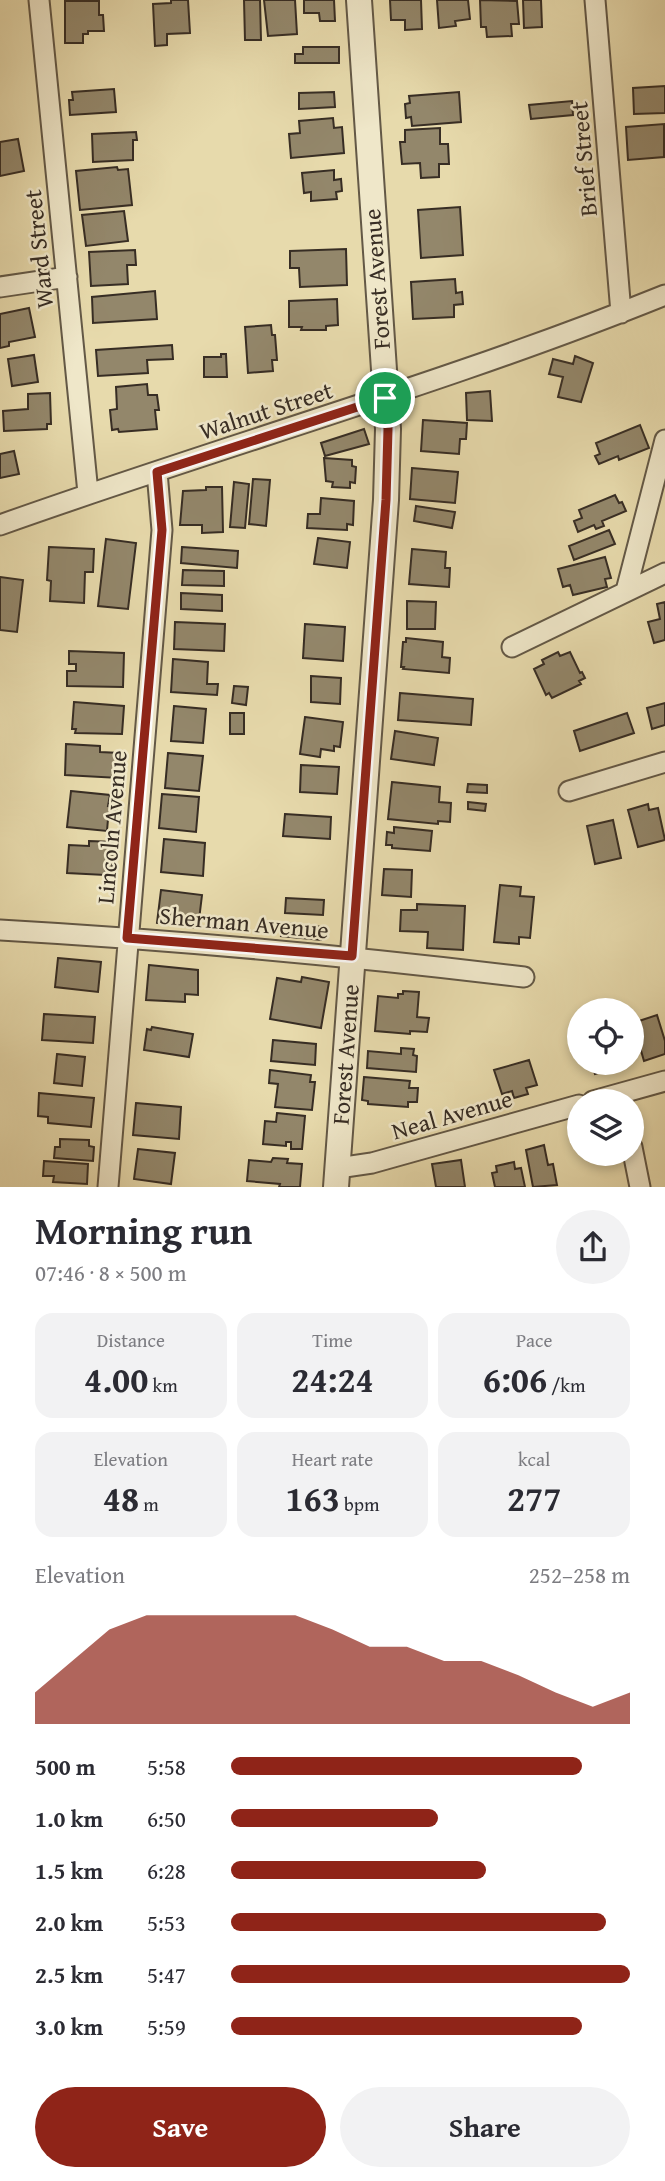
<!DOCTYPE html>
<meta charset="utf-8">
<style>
:root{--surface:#fff;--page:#f2f2f3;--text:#2b2b33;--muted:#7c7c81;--accent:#8f2418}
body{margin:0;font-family:"Gentium Book Plus",serif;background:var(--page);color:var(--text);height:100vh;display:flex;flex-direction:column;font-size:26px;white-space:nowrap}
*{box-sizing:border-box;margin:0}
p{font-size:23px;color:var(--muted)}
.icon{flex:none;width:38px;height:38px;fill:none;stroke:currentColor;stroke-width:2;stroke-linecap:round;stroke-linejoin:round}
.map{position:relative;height:1187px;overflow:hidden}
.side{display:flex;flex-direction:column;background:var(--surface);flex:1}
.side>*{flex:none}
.fabs{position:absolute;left:567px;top:998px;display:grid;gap:14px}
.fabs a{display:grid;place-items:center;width:77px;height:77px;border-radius:50%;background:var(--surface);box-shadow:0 4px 10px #0003;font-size:35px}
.pin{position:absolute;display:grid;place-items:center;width:60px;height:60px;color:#fff;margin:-30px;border:4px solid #fff;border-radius:50%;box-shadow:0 2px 7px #0007}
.round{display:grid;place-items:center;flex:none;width:74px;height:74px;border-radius:37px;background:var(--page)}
.overview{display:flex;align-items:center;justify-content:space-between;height:119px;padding:0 35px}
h1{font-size:38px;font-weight:700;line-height:52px}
.metrics{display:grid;grid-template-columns:repeat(3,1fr);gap:10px;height:119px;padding:7px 35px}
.metrics div{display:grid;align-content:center;border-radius:18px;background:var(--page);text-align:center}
.metrics b{font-size:35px;font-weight:700}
.metrics small{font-size:19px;font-weight:400}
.metrics p{font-size:19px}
.chart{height:196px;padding:14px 35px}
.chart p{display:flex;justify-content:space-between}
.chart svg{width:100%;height:126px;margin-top:7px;fill:var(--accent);opacity:.7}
.primary-button{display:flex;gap:14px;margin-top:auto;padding:14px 35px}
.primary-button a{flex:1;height:80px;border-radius:42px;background:var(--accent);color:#fff;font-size:28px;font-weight:700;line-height:80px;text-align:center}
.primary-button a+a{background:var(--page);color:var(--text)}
ul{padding:0 35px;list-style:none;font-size:23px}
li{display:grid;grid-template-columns:112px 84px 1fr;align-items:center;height:52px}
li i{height:18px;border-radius:9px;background:var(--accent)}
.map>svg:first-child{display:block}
</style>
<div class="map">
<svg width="665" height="1187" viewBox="0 0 665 1187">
<rect width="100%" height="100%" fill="#e7daac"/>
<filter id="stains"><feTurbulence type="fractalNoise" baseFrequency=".00286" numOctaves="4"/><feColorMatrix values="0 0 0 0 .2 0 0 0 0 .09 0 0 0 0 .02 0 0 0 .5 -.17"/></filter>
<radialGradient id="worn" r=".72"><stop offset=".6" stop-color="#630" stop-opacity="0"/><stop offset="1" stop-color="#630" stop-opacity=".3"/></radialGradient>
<path fill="#93876b" stroke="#372d24" stroke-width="2" d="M171,0H188L190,33L167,34V45L155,46L153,4L171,3Z
M244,0H260L261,40H245Z
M264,0H295L297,34L268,36Z
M304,0H334L335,21H320L319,13H304Z
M390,0H421L422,29L405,30V20H391Z
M437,0H468L470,19L455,21L456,26L439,28Z
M480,0L517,1L519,24H511L512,36L487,37L486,27H481Z
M523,0H541L542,27L524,28Z
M65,1H99V15H103L104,31H88V34H83V43H65Z
M303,47H339V63H295V54H303Z
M665,86V113L634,114L633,88Z
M114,89L116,112L70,115L69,100H73L72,92Z
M334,92L335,107L299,109V93Z
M459,92L461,122L412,126L411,117L406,118L405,104L410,103L409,96Z
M572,101L573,115L531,119L529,105Z
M333,118L334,128L342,127L344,153L291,158L289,134L300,133L299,121Z
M664,124V157L628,160L626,127Z
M440,128V144H448L449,164H439V177L421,178L420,163L402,164L400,142H405V130Z
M136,132L137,140H133V160L93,162L92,134Z
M18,139L24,171L0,176V142Z
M117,167L118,170L128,169L132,205L80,210L76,171Z
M334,170V180L341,179L342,191L336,192L337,199L311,201V192L304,193L302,173Z
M460,207L463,255L421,258L418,210Z
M124,211L128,241L86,246L82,215Z
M346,249L347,285L300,287L299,268H290V251Z
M135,250L136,265H127L128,284L91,286L89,252Z
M455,279L456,293L462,292L463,304L454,305V317L413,319L411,282Z
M155,291L157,319L93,323L92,297Z
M337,299L338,325L326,326V330H301L302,327H289V301Z
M29,308L35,337L9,342V346L0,348V314Z
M271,325L272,335H275L277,360H272L273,371L248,373L245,327Z
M172,345L173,359L147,360L148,373L98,376L96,350Z
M221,354H226L227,377H204V357H221Z
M34,355L38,382L12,386L8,359Z
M575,356L593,363L581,402L558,397L563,377L549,374L553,359L573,364Z
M147,384L148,395H157L159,410H155L157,429L119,432L118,429L112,430L110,410L117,409L116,387Z
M490,391L492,421L467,420L466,393Z
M50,393L51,424H47V429L4,431L3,411L28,409V394Z
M423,420L467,423L466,439H460L459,454L421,451Z
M640,425L649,448L619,460L618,456L599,464L595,456L600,454L596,443Z
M364,429L369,444L325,456L321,443Z
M14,451L19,474L0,478V454Z
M324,458L352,460V466L356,467L355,483L350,482V488L332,487L333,482L326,481Z
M412,468L458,472L455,503L410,499Z
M253,479L270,480L266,526L249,524Z
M234,482L249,484L245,528L230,527Z
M206,487H222L223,532L202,533V525H180L183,491L206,490Z
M615,495L619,503L622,502L626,511L602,521L604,526L596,529L594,525L578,532L574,521L582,518L579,510Z
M321,498L354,501L353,525L347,524V530L307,528L308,514H320Z
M416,506L455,512L452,528L414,521Z
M609,530L615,544L574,560L569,546Z
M318,538L350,542L347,568L314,564Z
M106,539L136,543L128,609L98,606Z
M49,547L94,549L93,572H85L84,603L50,601L51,581L47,580Z
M182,547L238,551L237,568L181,563Z
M412,549L446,552L445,568H450L449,587L409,584Z
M605,557L611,578L605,579L607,587L573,595L570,585L563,587L558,569Z
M183,570L224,571V586L182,585Z
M0,577L23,580L17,632L0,630Z
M181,593L222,595V611L181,609Z
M407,601L436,602L435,629H407Z
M665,602V640L654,643L648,622L660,619L657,604Z
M175,622L225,624L224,651L174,649Z
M305,624L345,627L343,661L303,658Z
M406,638L443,642L442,657L450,658L449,673L403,669L404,667H401L403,642H406Z
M69,651L124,653L123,687L67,686V671H76V664H69Z
M558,652L560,656L570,652L580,673L582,672L585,678L579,681L581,684L552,698L549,693L546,695L534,669L544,664L542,660Z
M173,659L208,662L207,684H218L217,695L171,692Z
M311,676L341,678L340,704L311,702Z
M234,686L248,687L246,705L232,703Z
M400,693L473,699L471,725L398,720Z
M74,702L124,706L122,734L75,733L76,729H72Z
M665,703V725L652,729L647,708Z
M174,706L206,709L203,743L171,741Z
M230,713H244V734H230Z
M627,713L634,733L580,751L574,731Z
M305,717L343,722L340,747L334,746V751L321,749L320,757L300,754Z
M395,731L438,738L434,765L391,759Z
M66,744L100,746V752L120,753L119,778L65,775Z
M168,753L203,756L199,791L165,788Z
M301,765L339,767L337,794L300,792Z
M392,782L440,787L439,802L451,803L450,822L438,821V824L388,819Z
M468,784L487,785V793L467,792Z
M71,791L110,795L108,806L117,807L115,820L108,819L107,831L67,827Z
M162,794L199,797L196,832L159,828Z
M468,802L486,804L485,811L468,809Z
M648,804L649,810L658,808L665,840L638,847L628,810Z
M285,814L331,817L330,839L283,836Z
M613,820L621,858L595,864L587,826Z
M394,827L432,831L430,851L392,848V845H386L387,832L394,833Z
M164,839L205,843L203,876L161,872Z
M89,841L115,842L112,869L106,868L105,875L67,873L69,845L89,846Z
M384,869L412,870L411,897L382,895Z
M500,885L521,887L520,896L534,897L530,938L519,937V944L494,942Z
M161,890L202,895L198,928L157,923Z
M286,898L324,900L323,915L285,913Z
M417,904L465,906L463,950L427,948L428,932L400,931L401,910H417Z
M283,923L322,927L321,940L281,936Z
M58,958L101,962L98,992L55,987Z
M149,965L198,970V995L185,994V1002L146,1000Z
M302,977L329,982L321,1028L270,1019L277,978L301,982Z
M403,991L419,992L417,1017L429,1018L427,1032L410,1031V1034L375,1031L378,996L398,998V994H403Z
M44,1014L95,1017L93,1043L42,1040Z
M657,1015L665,1041V1054L644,1061L633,1023Z
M152,1027L193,1034L189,1057L144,1050L147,1029L151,1030Z
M273,1040L316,1044L315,1065L271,1061Z
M401,1048L414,1049L413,1055L417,1056L416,1072L367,1068L368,1051L401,1054Z
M57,1054L85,1057L82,1086L54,1083Z
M529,1060L537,1085L526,1088L528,1094L514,1098L512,1091L502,1094L494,1070Z
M591,1062H627L628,1064L595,1074Z
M270,1070L311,1075L310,1082H315L312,1110L275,1107L278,1084L269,1083Z
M364,1077L410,1081L409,1088H418L417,1102H408V1107L368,1104V1101L362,1100Z
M39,1093L94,1098L91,1127L48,1123V1117L38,1116Z
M136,1103L181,1107L179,1139L133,1135Z
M277,1113L305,1116L302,1149H291V1142H286V1146L263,1144L265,1121L276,1122Z
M60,1139L89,1140V1146L94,1147L93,1161L54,1158L55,1147H60Z
M544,1145L548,1165L553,1164L557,1185L533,1187L526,1150Z
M138,1149L175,1153L171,1184L134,1179Z
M273,1158L288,1159L287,1163L302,1164L300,1187H279L280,1184L247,1181L249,1160L271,1162Z
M461,1160L465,1187H436L432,1164Z
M44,1161L88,1164L87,1184L53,1182L54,1176H43Z
M514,1162L515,1169L521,1168L525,1187H495L492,1173L497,1172L496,1166Z"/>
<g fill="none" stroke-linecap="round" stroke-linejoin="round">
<defs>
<path id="minor" d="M39,0L88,493
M595,0L621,313
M0,287L67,277
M0,525C221,446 447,383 665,295
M626,591L665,440
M512,647L665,573
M569,791L665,762
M0,930C176,940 349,956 524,977
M593,1101L665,1081
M632,1147L640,1187
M338,1168L372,1163L579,1105
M108,1187L162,530L157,472"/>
<g id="tertiary">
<path id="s1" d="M336,1187L386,500L388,429L359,0"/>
</g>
</defs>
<use href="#minor" stroke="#635846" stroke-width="23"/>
<use href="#tertiary" stroke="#635846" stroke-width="28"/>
<use href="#minor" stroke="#efe7c9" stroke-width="19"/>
<use href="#tertiary" stroke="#efe7c9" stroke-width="24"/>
</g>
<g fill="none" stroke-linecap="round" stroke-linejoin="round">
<defs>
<path id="route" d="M385,398L388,429L386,500L352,956L127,938L162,530L157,472Z"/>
</defs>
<use href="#route" stroke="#fff" stroke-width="14"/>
<use href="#route" stroke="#8f2418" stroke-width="9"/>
</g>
<g text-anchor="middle" stroke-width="5" stroke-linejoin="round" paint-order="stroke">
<g font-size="24" fill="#372d24" stroke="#efe7c9">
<text transform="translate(584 159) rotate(-95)" y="8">Brief Street</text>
<text transform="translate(39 249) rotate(-96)" y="8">Ward Street</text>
<text transform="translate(377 279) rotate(-94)" y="8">Forest Avenue</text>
<text transform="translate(266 411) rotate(-18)" y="8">Walnut Street</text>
<text transform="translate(112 827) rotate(-85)" y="8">Lincoln Avenue</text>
<text transform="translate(244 923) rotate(5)" y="8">Sherman Avenue</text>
<text dy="8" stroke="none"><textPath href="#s1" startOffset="133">Forest Avenue</textPath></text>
<text transform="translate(452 1115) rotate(-16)" y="8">Neal Avenue</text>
</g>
</g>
<rect width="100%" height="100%" filter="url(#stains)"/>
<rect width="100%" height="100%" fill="url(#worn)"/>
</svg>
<div class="fabs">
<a><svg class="icon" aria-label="locate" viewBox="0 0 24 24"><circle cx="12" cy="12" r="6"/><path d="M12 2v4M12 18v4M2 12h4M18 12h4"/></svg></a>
<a><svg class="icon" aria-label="layers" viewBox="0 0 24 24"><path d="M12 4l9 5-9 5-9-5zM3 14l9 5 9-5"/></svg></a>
</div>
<div class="pin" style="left:385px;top:398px;background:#1e9e55"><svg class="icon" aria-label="arrive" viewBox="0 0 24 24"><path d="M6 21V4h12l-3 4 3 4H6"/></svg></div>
</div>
<section class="side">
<div class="overview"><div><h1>Morning run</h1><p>07:46 · 8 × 500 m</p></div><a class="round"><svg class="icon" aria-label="share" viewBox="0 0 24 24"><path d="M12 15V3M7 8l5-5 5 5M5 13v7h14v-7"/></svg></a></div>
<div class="metrics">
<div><p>Distance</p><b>4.00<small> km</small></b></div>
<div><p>Time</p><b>24:24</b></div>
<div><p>Pace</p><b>6:06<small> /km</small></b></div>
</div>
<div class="metrics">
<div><p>Elevation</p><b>48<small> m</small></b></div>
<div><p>Heart rate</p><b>163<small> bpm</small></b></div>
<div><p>kcal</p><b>277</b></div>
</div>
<div class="chart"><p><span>Elevation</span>252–258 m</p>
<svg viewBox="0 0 160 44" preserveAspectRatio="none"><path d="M0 44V33L10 22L20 11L30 6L40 6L50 6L60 6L70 6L80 11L90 17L100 17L110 22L120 22L130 27L140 33L150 38L160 33V44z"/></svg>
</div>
<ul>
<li><b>500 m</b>5:58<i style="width:88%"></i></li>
<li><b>1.0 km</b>6:50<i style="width:52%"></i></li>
<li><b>1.5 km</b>6:28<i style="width:64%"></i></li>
<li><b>2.0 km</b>5:53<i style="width:94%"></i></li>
<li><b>2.5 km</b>5:47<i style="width:100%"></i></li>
<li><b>3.0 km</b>5:59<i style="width:88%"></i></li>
</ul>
<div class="primary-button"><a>Save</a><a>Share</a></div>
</section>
